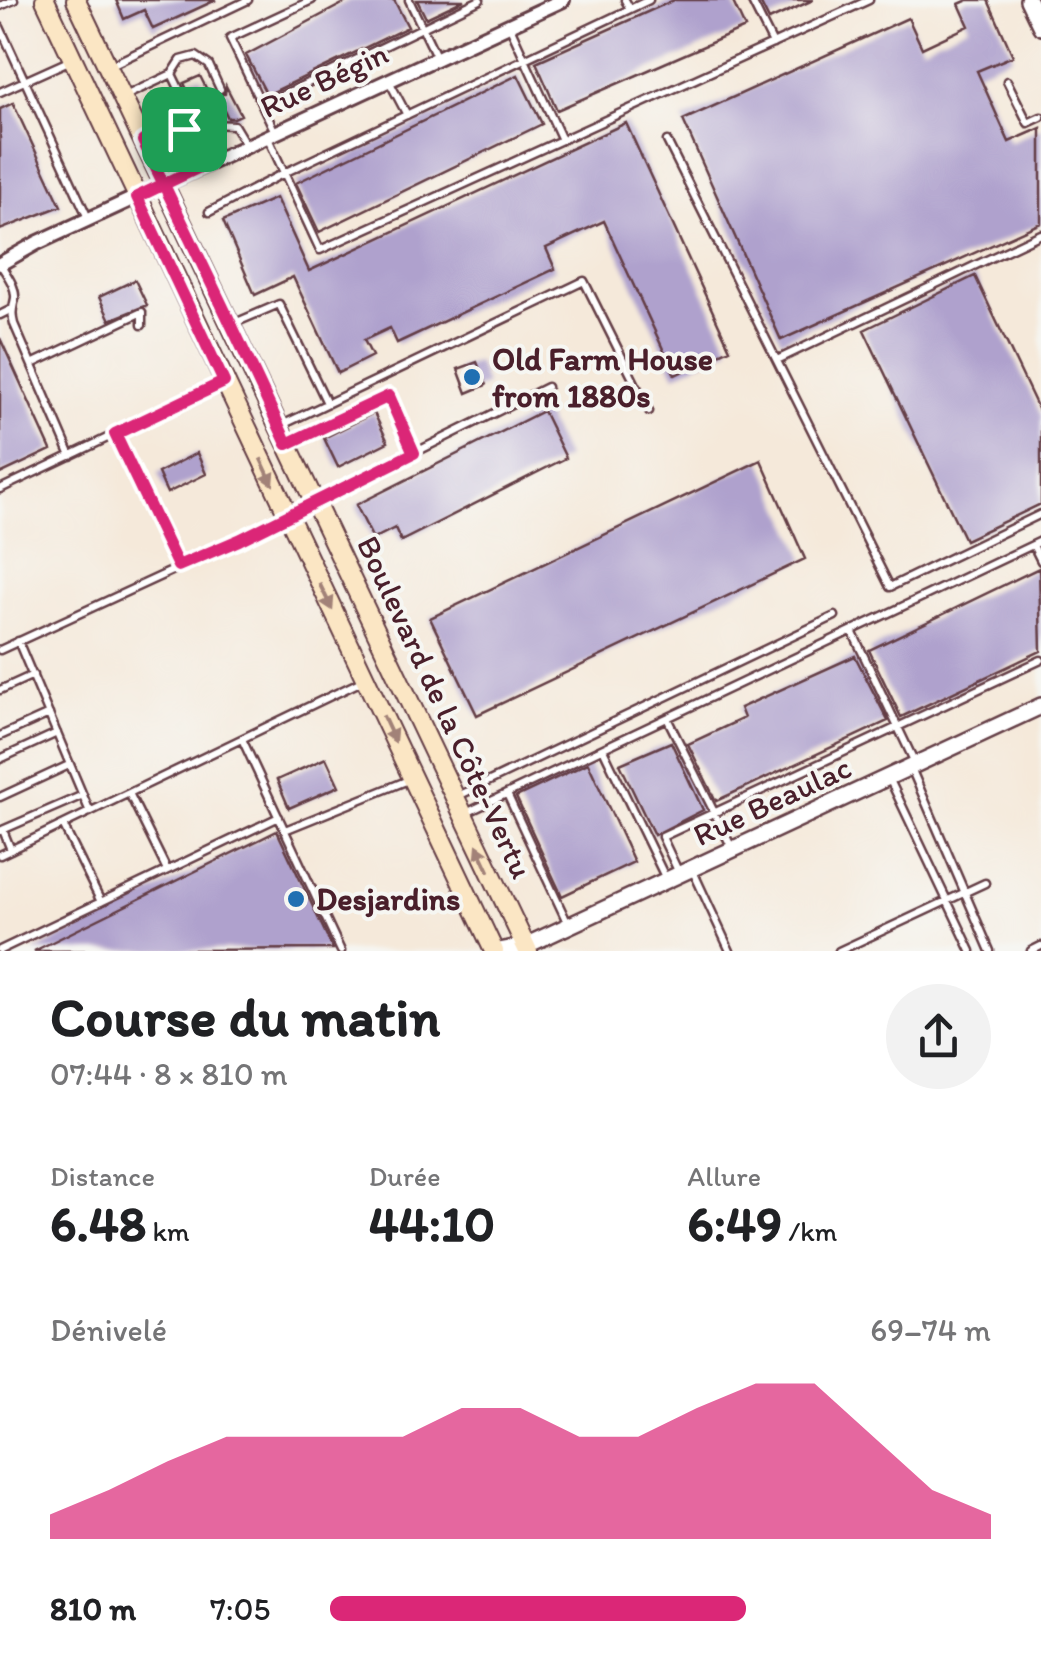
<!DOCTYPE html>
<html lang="fr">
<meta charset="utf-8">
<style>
:root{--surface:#fff;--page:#f2f2f2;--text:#202124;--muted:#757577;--accent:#db2777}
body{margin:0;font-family:Itim,sans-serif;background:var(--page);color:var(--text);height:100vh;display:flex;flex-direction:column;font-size:38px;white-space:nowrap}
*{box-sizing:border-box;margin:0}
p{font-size:32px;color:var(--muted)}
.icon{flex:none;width:55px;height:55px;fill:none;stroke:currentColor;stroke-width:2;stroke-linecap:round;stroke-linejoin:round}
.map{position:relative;height:951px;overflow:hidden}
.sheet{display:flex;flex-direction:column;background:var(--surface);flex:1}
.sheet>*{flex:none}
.pin{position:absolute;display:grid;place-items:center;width:85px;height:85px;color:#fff;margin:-42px;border-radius:20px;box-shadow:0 5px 15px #0006}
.round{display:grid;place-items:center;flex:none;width:105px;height:105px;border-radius:52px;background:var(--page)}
.summary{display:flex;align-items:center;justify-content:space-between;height:170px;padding:0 50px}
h1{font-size:55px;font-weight:700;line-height:75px}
.stats{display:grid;grid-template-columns:repeat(3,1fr);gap:15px;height:170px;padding:10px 50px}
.stats div{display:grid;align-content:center}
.stats b{font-size:50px;font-weight:700}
.stats small{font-size:28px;font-weight:400}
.stats p{font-size:28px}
.chart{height:280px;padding:20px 50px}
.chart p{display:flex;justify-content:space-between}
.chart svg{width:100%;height:180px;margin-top:10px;fill:var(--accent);opacity:.7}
ul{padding:0 50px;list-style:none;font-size:32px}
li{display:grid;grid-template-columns:160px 120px 1fr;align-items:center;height:75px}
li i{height:25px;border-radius:12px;background:var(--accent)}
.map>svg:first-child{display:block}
</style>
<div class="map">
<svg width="1041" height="951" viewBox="0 0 1041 951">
<rect width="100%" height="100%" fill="#f6f6f2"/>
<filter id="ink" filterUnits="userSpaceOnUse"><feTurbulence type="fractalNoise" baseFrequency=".01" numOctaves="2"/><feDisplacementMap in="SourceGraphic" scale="20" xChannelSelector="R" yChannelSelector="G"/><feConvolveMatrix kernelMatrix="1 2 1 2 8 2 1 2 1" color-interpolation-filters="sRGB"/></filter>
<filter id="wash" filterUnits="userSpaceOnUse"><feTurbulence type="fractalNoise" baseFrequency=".0048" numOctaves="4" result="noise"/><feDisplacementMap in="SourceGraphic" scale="40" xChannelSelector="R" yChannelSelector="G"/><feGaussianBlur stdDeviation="2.25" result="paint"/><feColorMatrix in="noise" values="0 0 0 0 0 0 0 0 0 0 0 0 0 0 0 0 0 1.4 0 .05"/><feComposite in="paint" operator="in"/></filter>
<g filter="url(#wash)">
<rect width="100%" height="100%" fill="#f5e9da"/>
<g id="blocks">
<path fill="#afa1cd" d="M116,0H216L153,29L144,10L124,19Z
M350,0H394L408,27L267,95L246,55Z
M417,0H464L426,18Z
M674,0H732L745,28L557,110L536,62Z
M759,0H813L769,20Z
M968,0H988L1013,56L977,71L1009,142L1041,128V223L781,340L683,120L908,18L922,48L969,26L959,4Z
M518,75L542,124L319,232L296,183Z
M200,76L208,92L192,100L184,83Z
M226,86L241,115L234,118H228L217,95L225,94Z
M13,103L61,206L0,230V109Z
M626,123L730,349L675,375L604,221L546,248L555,269L397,343L390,328L364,340L372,356L338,373L293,277L255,295L223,221L276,198L309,271Z
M975,276L1041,415V504L965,540L864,330Z
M135,280L147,305L110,320L99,297Z
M0,338L51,450L0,474Z
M477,362L486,385L467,393L458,369Z
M543,411L566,458L401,541L395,528L373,539L356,505Z
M374,413L388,442L338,467L324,438Z
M197,453L206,474L167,493L158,473Z
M761,460L805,559L477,715L430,618Z
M1039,568L1041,651L901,717L869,650Z
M855,656L888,721L716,801L688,744L744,718L740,708Z
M671,742L703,810L654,835L620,764Z
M326,758L339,786L289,808L277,780Z
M588,763L634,862L562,896L516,797Z
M277,831L333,949L34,951Z"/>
</g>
</g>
<g filter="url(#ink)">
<use href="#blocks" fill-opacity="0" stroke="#643d45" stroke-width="2.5"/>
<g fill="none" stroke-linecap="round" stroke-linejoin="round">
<defs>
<path id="service" d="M409,0L437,58
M625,0L630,9
M751,0L773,44
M0,6L14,0
M0,27L88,218
M510,27L562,140
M109,66L248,0
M172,74L181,60L196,56L209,65L220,89
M389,81L407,115
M1007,81L1028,123L1041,117
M0,92L71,60
M125,96L172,74L190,111V135L210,124L234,125L246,145
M262,105L480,0
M190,111L202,104L210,124
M275,132L230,38L312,0
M267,136L320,250L869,0
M144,140L167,128L178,127L193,138L206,164
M667,141L890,587L1041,514
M209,212L284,173L649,0
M1,265C6,274 16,286 15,298C13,309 11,312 14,324L71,456
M0,315L10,310
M230,325L279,304L327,403
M777,360L1041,234
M32,364L142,312V325
M280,426L584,281L649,411
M115,435L178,565
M288,444L389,396L414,453
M0,489L223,383
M1033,545L1041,561
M852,631L915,763
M18,641L90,812
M0,650L239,540L547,387
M0,690L33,675
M667,718L732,848
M0,736L49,714
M242,739L341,951
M603,749L666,879
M0,759L57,733
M911,768L990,951
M889,778L971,951
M129,793L167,870
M507,794L568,924
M0,797L69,765
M456,797L835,616
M464,814L1041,541
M63,825L101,902
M3,830L11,850
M285,830L411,779
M0,831L83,795
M0,855L364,680
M692,869L730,951
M679,873L662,837L1041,660
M0,950L279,817
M839,951L985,883
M1031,951L1041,946"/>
<path id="minor" d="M0,264L37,243L563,0"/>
<path id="tertiary" d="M1028,0L1041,27
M499,951L525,946L1041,706"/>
<path id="secondary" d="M45,0L494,951
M76,0L528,951"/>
</defs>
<use href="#service" stroke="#643d45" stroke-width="11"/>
<use href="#minor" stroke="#643d45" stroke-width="18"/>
<use href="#tertiary" stroke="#643d45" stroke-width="20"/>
<use href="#secondary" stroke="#643d45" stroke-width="22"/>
<use href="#service" stroke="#fff" stroke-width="6"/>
<use href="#minor" stroke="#fff" stroke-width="12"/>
<use href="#tertiary" stroke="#fff" stroke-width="15"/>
<use href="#secondary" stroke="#fbe6c4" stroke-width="18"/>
</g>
<defs><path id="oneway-solid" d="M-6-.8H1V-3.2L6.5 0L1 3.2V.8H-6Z" transform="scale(2.5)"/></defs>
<g fill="#a28278">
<use href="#oneway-solid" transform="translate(267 472) rotate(65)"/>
<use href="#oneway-solid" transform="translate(326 597) rotate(64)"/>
<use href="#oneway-solid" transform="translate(389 729) rotate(65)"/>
<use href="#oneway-solid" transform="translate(483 858) rotate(-115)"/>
</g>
</g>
<g fill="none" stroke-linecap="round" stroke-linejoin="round" filter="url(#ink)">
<defs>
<path id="route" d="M184,129L193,138L206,164L137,197L224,382L115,434L178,566L239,540L414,453L389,396L287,444C241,342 191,242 143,141L168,128L184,129"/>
</defs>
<use href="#route" stroke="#fff" stroke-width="20"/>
<use href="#route" stroke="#db2777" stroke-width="12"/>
</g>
<g fill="#1f6fb2" stroke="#f6f6f2" stroke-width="4">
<circle cx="472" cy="377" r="10"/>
<circle cx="296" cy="899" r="10"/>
</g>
<g text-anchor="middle" stroke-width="8" stroke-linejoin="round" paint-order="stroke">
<g font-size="32" fill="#4a1f2b" stroke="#f6f6f2">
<text transform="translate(324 80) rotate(-25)" y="11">Rue Bégin</text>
<text transform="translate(445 707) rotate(65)" y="11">Boulevard de la Côte-Vertu</text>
<text transform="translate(772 801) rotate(-25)" y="11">Rue Beaulac</text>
</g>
<g font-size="32" font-weight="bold" fill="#4a1f2b" stroke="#f6f6f2" text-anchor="start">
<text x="492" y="370">Old Farm House<tspan x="492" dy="37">from 1880s</tspan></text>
<text x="316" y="910">Desjardins</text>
</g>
</g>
</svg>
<div class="pin" style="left:184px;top:129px;background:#1e9e55"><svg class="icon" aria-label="arrive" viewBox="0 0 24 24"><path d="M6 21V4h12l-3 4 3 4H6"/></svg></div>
</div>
<section class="sheet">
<div class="summary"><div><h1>Course du matin</h1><p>07:44 · 8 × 810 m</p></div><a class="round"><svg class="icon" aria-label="share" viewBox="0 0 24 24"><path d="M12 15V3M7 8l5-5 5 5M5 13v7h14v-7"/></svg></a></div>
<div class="stats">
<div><p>Distance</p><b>6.48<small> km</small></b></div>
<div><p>Durée</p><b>44:10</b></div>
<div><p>Allure</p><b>6:49<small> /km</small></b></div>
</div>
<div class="chart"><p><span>Dénivelé</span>69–74 m</p>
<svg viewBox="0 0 160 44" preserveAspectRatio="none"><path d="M0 44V38L10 32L20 25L30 19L40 19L50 19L60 19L70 12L80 12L90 19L100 19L110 12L120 6L130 6L140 19L150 32L160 38V44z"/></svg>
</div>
<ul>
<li><b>810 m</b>7:05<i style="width:63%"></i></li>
</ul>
</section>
